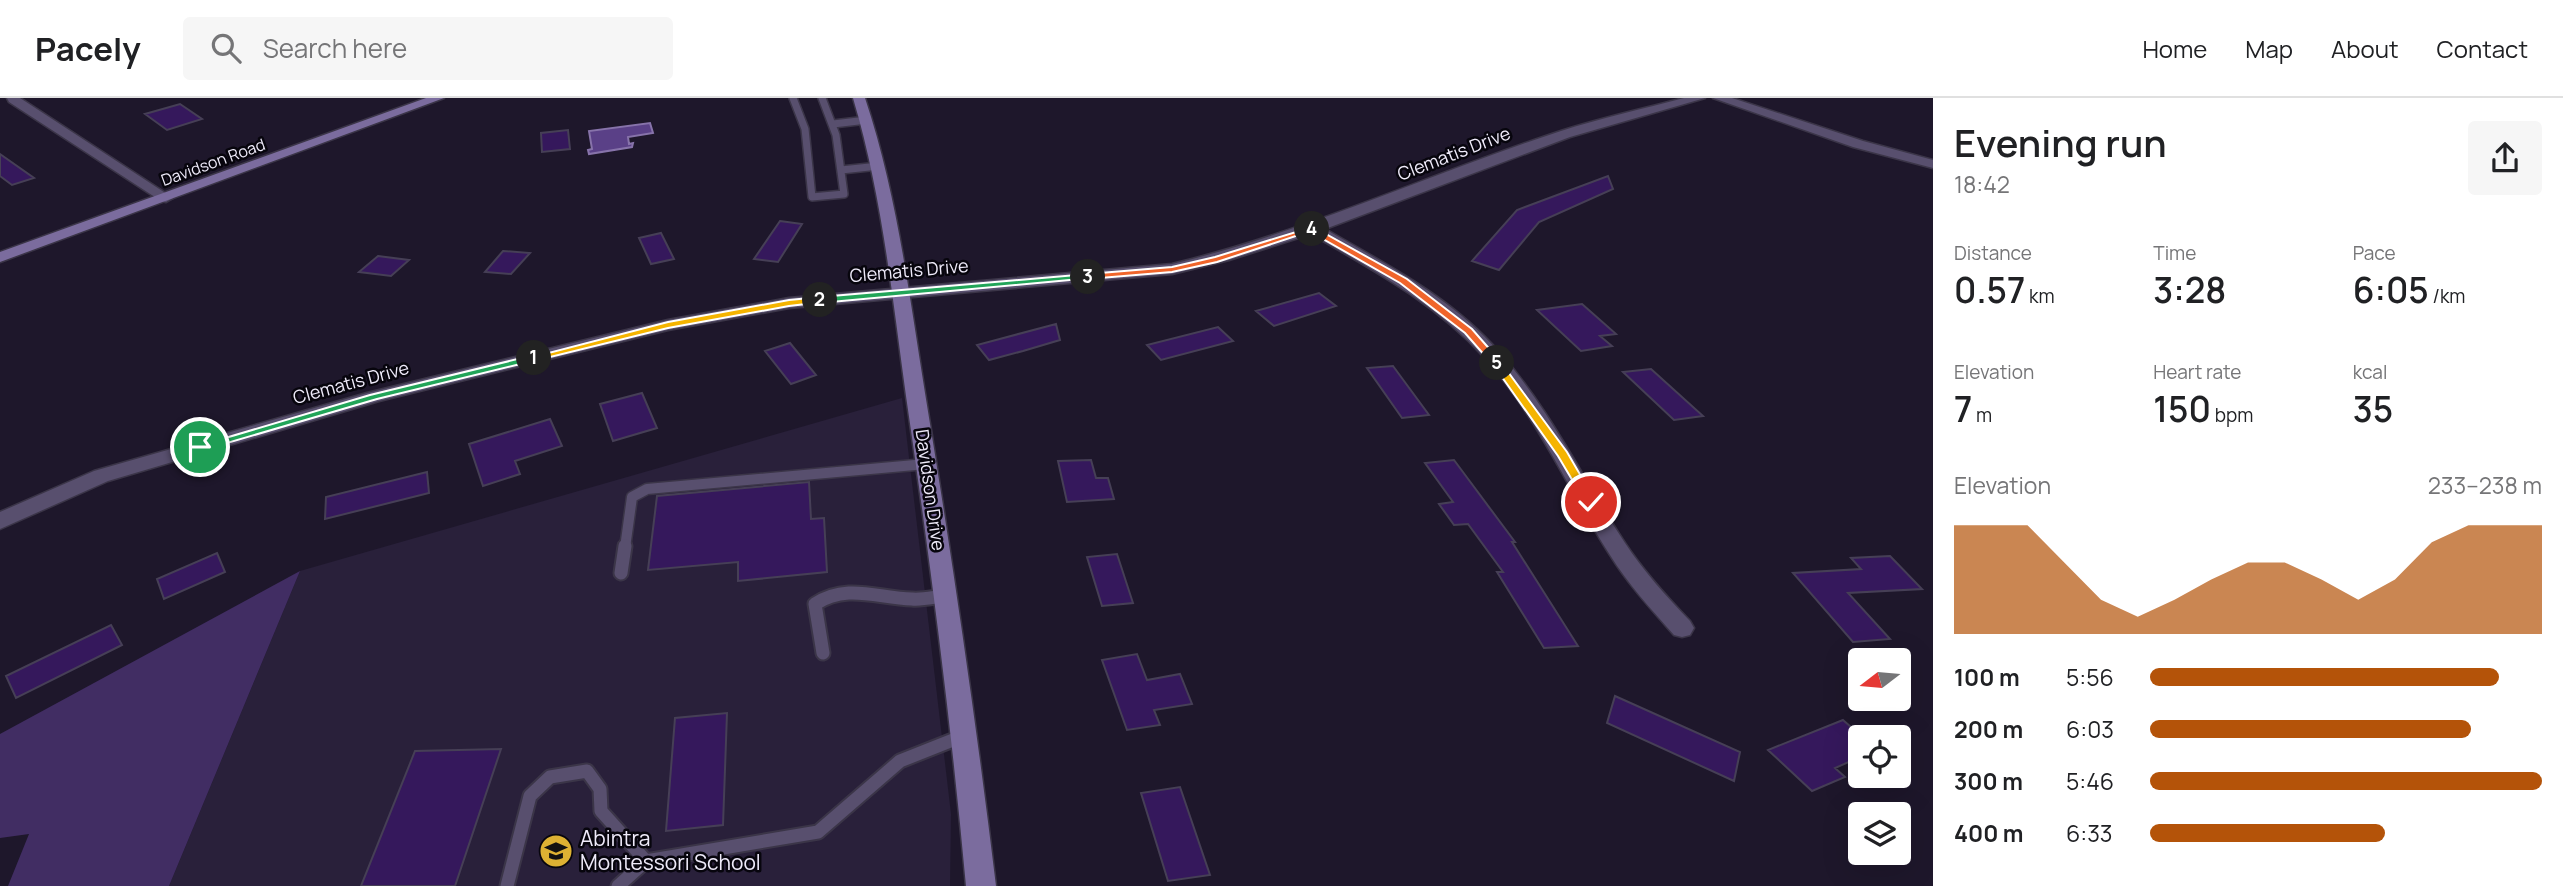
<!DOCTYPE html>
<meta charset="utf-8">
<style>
:root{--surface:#fff;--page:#f6f6f6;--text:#202124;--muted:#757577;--line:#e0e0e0;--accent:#b45309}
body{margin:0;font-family:Manrope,sans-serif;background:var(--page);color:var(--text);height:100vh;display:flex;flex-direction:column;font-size:26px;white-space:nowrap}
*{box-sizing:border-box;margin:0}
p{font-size:23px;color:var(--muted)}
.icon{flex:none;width:38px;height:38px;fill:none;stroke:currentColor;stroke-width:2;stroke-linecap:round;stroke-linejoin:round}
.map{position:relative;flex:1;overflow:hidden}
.panel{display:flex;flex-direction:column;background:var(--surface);width:630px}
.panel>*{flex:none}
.needle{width:46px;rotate:254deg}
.tools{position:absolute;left:1848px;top:550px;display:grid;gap:14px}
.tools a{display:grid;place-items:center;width:63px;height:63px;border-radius:7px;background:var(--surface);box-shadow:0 7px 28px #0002;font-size:35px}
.pin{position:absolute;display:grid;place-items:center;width:60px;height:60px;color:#fff;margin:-30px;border:4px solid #fff;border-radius:50%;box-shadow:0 2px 7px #0007}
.km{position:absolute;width:35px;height:35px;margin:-18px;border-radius:50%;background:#222;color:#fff;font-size:19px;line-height:35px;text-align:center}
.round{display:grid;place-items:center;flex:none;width:74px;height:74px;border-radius:7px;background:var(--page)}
.head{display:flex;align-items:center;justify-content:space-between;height:119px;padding:0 21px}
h1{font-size:38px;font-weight:600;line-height:52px}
.metrics{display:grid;grid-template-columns:repeat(3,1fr);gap:10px;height:119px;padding:7px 21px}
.metrics div{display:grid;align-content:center}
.metrics b{font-size:35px;font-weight:600}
.metrics small{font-size:19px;font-weight:400}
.metrics p{font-size:19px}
.chart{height:196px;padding:14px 21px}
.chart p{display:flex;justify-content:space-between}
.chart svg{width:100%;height:126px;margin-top:7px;fill:var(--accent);opacity:.7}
ul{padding:0 21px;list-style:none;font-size:23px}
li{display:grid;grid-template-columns:112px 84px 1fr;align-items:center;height:52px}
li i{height:18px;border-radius:9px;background:var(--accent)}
header{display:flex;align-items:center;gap:42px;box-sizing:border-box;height:98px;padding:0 35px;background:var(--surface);border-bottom:2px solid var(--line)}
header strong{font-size:33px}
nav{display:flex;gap:38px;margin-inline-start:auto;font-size:24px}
.search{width:490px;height:63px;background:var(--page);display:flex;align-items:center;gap:18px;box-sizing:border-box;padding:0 24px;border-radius:7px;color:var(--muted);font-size:26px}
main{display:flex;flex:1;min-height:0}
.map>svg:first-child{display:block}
</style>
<header>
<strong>Pacely</strong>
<div class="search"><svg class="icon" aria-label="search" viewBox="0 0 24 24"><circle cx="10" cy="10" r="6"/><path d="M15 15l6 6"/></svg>Search here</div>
<nav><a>Home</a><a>Map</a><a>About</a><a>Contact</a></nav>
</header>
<main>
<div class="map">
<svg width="1933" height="788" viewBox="0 0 1933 788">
<rect width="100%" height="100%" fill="#1e172b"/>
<path fill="#29203a" d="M902,300L951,716L950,788H169L300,473Z"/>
<path fill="#412d63" d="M300,473L169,788H8L29,736L0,740V636Z"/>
<path fill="#5a4087" stroke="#8773aa" stroke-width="2" d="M650,25L653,35L628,39L629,46L633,45L632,49L589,56L588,52L592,51L589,33Z"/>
<path fill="#35185c" stroke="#463f56" stroke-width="2" d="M180,6L202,21L167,32L145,16Z
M568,32L570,51L542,54L541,35Z
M0,56L34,80L12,87L0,78Z
M1608,78L1613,91L1539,124L1499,172L1472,163L1517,112Z
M780,123L802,126L778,164L754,161Z
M661,135L674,161L651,166L639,140Z
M503,153L530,155L511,176L485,174Z
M378,158L409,162L391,178L359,174Z
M1319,195L1336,208L1274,228L1256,213Z
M1582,206L1616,236L1600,238L1612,248L1581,253L1537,212Z
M1056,226L1060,242L1023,253L989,262L977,247Z
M1218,229L1233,243L1161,262L1147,247Z
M790,245L816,277L791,286L765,253Z
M1393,268L1429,317L1402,320L1367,270Z
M1651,271L1703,318L1674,322L1623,274Z
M642,295L657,330L613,343L600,306Z
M550,321L562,348L515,363L520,376L483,388L469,346Z
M1091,362L1096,380H1108L1114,401L1067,404L1058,363Z
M1454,362L1515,444H1512L1578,548L1544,550L1497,474H1503L1468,426L1454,427L1439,406L1453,404L1425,365Z
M427,374L429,395L325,421L326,399Z
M809,384L811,421L824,420L827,474L738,483V464L648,472L657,398Z
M217,455L225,474L164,501L157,481Z
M1117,456L1133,505L1102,508L1087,459Z
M1890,458L1922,491L1848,495L1890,541L1853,544L1793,475L1861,471L1851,460Z
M111,527L122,547L16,600L6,578Z
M1137,556L1147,582L1180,576L1192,606L1154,612L1160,627L1127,632L1102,562Z
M1615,598L1740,654L1734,683L1607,625Z
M727,615L723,727L666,733L675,620Z
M1843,622L1860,637V659L1835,670L1845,679L1812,693L1768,652Z
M501,651L455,788H361L415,653Z
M1180,689L1210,777L1168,783L1141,695Z"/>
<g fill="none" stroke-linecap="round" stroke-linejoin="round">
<defs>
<path id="lane-far2" d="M793,0L805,31L812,99L844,96L836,37L822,0
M833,26L867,22
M841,72L879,68"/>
<path id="lane-far1" d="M625,450L632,399L647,391L926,366"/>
<path id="lane" d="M621,475L625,448
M823,555L815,506C847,485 877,500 912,501C923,502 934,499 945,498
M507,788L530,698L550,679L587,673L600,691L601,713L646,763
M618,788L646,763L818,734L900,663L963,638"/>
<path id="street" d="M7,0H20L173,100L166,104L161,103L9,4Z
M1684,0H1705L1570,39L1325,131C1387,167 1451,199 1499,254C1550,311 1583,382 1625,445C1644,474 1667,499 1690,523L1694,530L1690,537L1682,539L1674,537C1651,511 1628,486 1610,457C1568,392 1537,317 1484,259C1435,205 1373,172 1311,136L1229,162L1172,176L789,210L668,232L379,303L108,383L0,431V414L94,373L367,295L668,222L789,200L1172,166C1306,134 1430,76 1561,33C1601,20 1643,11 1684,0Z
M1713,0H1732L1863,43L1933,62V70L1853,49Z"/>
<path id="secondary" d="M426,0H444L0,164V154Z
M853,0H865C897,96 909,196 925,295C952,459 976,623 996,788H966C951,624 930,461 906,298C892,197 882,97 853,0Z"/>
</defs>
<use href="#lane-far2" stroke="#3b3548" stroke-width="10"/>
<use href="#lane-far1" stroke="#3b3548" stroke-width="13"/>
<use href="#lane" stroke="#3b3548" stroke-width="17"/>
<use href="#street" stroke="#3b3548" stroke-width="3"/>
<use href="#secondary" stroke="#3b3548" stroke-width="3"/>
<use href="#lane-far2" stroke="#584f6e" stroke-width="7"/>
<use href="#lane-far1" stroke="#584f6e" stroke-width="10"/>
<use href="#lane" stroke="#584f6e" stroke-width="13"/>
<use href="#street" fill="#584f6e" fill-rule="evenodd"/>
<use href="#secondary" fill="#7b6c9e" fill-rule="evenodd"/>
</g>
<path fill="#22a559" stroke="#fff" stroke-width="2" d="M534,257L539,260L537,262L377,301L200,353L195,349L370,297Z"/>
<path fill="#f5b400" stroke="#fff" stroke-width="2" d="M820,199L823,200V204L789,208L668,230L534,263L529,260L668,224L789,202Z"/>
<path fill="#22a559" stroke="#fff" stroke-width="2" d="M1088,176L1092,179L1091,180L820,205L815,202L820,199Z"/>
<path fill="#f0652b" stroke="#fff" stroke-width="2" d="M1309,130L1317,131L1217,164L1172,174L1088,181L1083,179L1088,176L1172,169L1215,159Z"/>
<path fill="#f0652b" stroke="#fff" stroke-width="2" d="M1309,130H1315L1407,181L1472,231L1500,263V267H1493L1465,235L1400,185L1309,133Z"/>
<path fill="#f5b400" stroke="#fff" stroke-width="2" d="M1493,263H1500L1567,354L1596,404L1595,407H1587L1558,358L1492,265Z"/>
<defs>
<symbol id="school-disc" viewBox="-11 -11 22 22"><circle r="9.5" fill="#ddb133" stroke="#07050d"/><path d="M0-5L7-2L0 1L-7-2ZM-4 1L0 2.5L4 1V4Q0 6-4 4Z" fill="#111"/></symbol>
</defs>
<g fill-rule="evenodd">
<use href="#school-disc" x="537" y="734" width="38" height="38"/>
</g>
<g text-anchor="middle" stroke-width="5" stroke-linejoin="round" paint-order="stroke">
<g font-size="16" fill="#efebfa" stroke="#07050d">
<text transform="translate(213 64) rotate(-20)" y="6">Davidson Road</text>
</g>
<g font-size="18" fill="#efebfa" stroke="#07050d">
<text transform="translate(1454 56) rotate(-21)" y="6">Clematis Drive</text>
<text transform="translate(909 173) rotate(-5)" y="6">Clematis Drive</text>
<text transform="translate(351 285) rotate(-15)" y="6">Clematis Drive</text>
<text transform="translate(930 392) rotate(82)" y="6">Davidson Drive</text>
</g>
<g font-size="21" fill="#efebfa" stroke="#07050d" text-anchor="start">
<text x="580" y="748">Abintra<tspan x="580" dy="24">Montessori School</tspan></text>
</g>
</g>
</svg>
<div class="tools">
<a><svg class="needle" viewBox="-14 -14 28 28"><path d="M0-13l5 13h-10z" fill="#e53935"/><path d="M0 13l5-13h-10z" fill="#757577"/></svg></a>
<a><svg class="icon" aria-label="locate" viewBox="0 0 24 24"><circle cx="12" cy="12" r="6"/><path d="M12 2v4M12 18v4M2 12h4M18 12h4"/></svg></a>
<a><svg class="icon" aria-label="layers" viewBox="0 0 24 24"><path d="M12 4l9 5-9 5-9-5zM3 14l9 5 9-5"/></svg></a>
</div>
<div class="pin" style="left:200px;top:349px;background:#1e9e55"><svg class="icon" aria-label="arrive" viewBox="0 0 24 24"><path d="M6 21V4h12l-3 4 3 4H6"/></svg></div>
<div class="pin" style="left:1591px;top:404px;background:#d93025"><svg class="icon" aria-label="check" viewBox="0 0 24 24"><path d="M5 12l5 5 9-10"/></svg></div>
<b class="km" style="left:534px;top:260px">1</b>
<b class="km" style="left:820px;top:202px">2</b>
<b class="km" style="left:1088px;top:179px">3</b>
<b class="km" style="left:1312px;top:131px">4</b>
<b class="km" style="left:1497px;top:265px">5</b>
</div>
<section class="panel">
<div class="head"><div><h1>Evening run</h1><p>18:42</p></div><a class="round"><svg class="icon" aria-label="share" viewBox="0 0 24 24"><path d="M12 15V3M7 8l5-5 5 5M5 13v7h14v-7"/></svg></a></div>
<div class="metrics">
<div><p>Distance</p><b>0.57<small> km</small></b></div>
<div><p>Time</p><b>3:28</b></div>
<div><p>Pace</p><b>6:05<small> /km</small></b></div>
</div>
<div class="metrics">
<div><p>Elevation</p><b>7<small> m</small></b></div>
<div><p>Heart rate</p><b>150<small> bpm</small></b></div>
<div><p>kcal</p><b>35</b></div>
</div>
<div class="chart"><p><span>Elevation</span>233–238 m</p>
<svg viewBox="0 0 160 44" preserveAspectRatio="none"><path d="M0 44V6L10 6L20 6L30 19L40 32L50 38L60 32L70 25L80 19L90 19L100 25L110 32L120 25L130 12L140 6L150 6L160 6V44z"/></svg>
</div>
<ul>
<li><b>100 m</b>5:56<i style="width:89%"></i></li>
<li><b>200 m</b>6:03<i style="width:82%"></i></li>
<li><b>300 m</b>5:46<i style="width:100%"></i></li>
<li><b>400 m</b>6:33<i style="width:60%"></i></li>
</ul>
</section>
</main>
